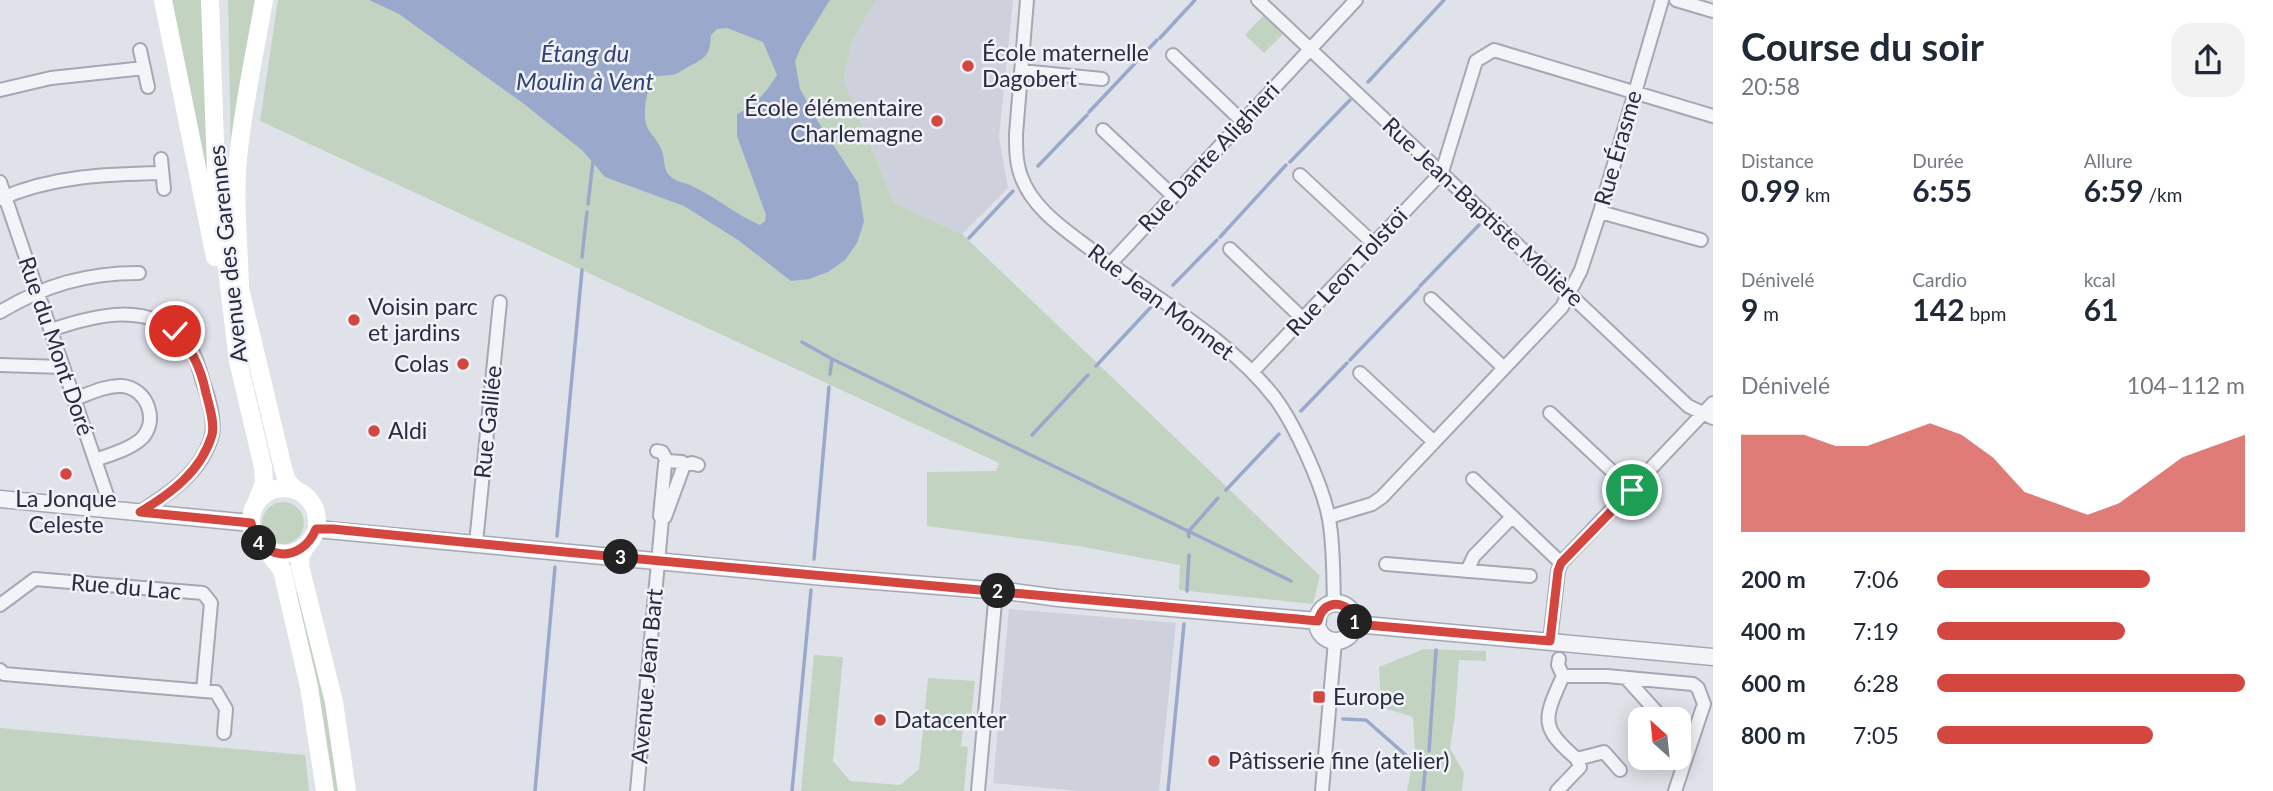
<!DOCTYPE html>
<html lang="fr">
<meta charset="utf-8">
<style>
:root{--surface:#fff;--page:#f2f2f3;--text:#1f2937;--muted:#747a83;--accent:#d44640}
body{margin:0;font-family:Lato,sans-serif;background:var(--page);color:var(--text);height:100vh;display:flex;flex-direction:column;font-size:26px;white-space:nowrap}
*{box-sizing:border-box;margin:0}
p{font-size:23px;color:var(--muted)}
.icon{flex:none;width:38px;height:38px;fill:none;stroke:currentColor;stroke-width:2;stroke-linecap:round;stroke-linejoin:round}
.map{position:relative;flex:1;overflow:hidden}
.details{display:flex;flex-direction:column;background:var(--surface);width:560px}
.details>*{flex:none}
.needle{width:46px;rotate:333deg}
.buttons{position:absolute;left:1628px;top:707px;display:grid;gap:14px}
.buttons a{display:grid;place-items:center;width:63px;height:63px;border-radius:14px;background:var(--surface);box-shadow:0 4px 18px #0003;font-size:35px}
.pin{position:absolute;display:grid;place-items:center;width:60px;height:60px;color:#fff;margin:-30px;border:4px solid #fff;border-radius:50%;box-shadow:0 2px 7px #0007}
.km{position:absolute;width:35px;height:35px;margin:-18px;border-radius:50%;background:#222;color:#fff;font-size:19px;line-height:35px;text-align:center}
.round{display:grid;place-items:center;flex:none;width:74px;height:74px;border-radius:21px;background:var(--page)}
.overview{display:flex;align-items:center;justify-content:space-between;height:119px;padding:0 28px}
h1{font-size:38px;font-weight:700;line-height:52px}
.metrics{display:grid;grid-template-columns:repeat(3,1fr);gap:10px;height:119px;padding:7px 28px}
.metrics div{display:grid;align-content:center}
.metrics b{font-size:30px;font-weight:700}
.metrics small{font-size:19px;font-weight:400}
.metrics p{font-size:19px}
.chart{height:196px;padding:14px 28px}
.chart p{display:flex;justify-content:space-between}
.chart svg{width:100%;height:126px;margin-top:7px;fill:var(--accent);opacity:.7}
ul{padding:0 28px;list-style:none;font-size:23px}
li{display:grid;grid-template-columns:112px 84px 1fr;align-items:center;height:52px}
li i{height:18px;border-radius:9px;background:var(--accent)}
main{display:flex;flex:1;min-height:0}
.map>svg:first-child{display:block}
</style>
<main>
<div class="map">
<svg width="1713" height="791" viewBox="0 0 1713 791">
<rect width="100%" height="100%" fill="#e0e2ea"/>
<path fill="#ced1dc" d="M876,0H1013L999,137L1008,188L962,234L894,203L844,80L851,44Z
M1009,609L1176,623L1159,791H1078L993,783Z"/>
<path fill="#c2d4c1" d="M171,0H206L219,232Z
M228,0H258L231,160Z
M278,0H876L851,44L844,80L894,203L962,234L1320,576L1313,604L1179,590L1180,565L1078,546L927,526V472L996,471L999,463L260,121Z
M1263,16L1283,34L1264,53L1245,35Z
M262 523a21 21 0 1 1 42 0a21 21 0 1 1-42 0Z
M295,592H298L327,699L341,791H331Z
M1424,649L1486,651V661L1459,660L1455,715L1450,748L1464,773L1462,791H1407L1415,751L1413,717L1381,707L1379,667Z
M814,655L843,657L833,761L850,781L900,785L919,769L928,678L975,681L971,718H964L961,746L968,747L964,791H801Z
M0,728L305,755L309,791H0Z"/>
<path fill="#9aa8cb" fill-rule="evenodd" d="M369,0H830L802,45L795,61L800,89L817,120L858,183L864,222L857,243L845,260L828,272L809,279L791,281L738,240L684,206L605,177L583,151L524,104L399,14ZM727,28L763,42L777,75C767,91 755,106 737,114V136L766,215L765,221L760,225C735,214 714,196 690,185C683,182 676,182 670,176C663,170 665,160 662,151C659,142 653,137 648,129C641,116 647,88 654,77C661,75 670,76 676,74C680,72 683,70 686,68C705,58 710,57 711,35L717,29Z"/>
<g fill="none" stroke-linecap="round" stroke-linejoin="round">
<path stroke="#9aa8cb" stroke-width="3.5" d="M1160,38L1195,0
M1368,82L1444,0
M1089,112L1157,40
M1290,162L1350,100
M1038,166L1087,115
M588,204L593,161
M1220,237L1286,165
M969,238L1013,191
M582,257L587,212
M1173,285L1217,240
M1420,286L1479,225
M802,342L832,359L1188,531L1189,537
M1350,360L1418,289
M1096,366L1151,307
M830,374L832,359
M1301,411L1347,363
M1032,435L1088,375
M1226,490L1279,434
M1189,531L1218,498
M1190,532L1291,581
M557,536L582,270
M814,559L829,387
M1187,591L1189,555
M1343,719L1366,720L1425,772L1423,791
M1429,751L1436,650
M1421,769L1427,760
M535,791L555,567
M792,791L811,590
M1168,791L1184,624"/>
<defs>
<path id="minor" d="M1027,0L1016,134C1016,148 1016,163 1021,176C1032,208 1064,229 1089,248C1151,297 1226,335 1275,398C1295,425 1323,486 1329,519C1334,547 1333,575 1334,604
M1258,0L1688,406L1713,418
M1676,0L1713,11
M140,50L148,87
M1173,55L1242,121
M1021,71L1102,79
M0,90L51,78L144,68
M1103,130L1172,195
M161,159L164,189
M1300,175L1374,244
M0,182L112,510
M0,199C51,176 107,174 162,173
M1600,212L1701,240
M1230,249L1303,319
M1110,264L1356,0
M1431,299L1504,368
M0,312C45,285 86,273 139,273
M51,330C94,315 151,300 186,342C195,353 199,368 203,382C208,396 215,420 212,435C202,472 170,493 140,512
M0,365L63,367
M1253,371L1442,172L1476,61L1494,50L1713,116
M1360,373L1434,442
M74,399C89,394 106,385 122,386C148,388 160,423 140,440C128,450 109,455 95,460
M1550,413L1632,490
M657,451L662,452L667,461
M684,465L692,463L698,465
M1473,479L1561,563
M1329,517L1372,504L1382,497L1562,307L1581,270L1600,212L1662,0
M476,543L500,302
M1386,564L1530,576
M1467,571L1474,556L1512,517
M0,605L35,579L203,593L211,603L203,691
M1550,641L1558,571L1561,563L1713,403
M1559,659L1558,665L1563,676
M0,670L4,674L216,692L226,709L224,733
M1626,678L1663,719
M1678,735L1688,746
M1620,770L1604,752L1577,759C1540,727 1543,720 1563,676H1607L1682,683L1693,684L1698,688L1704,704L1675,791
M637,791L662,519L665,517L684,465L682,462L667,461L665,464L660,516L662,519
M978,791L996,591
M1322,791L1335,641
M1557,791L1580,767L1577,759"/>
<path id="tertiary" d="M0,499L251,523
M316,529L824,577L1014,592L1058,598L1318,621
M1317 622a19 19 0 1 1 38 0a19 19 0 1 1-38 0Z
M1355,624L1713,657"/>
</defs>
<use href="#minor" stroke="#a5a8b4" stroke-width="16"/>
<use href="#tertiary" stroke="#a5a8b4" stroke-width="19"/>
<use href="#minor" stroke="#f3f4f8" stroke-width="12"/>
<use href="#tertiary" stroke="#f3f4f8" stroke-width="16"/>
<path stroke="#fff" stroke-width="18" d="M163,0L215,257
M210,0L216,170L221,219L238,361L263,467L264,483L256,503
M237,276L283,468L287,481L296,490
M240,287C239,245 234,202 238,159C243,105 255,53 264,0
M251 521a33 33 0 1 1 66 0a33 33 0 1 1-66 0Z
M306,546L301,555L300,566L334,702L347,791
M264,547L282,570L309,687L325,791"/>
</g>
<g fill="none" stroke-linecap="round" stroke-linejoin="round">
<defs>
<path id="route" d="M175,331C192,348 201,369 206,393C209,405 215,423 212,435C201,472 170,494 140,512L251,523C259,561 301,565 316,529H333C661,563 990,590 1318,621C1322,604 1337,599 1351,611L1355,624L1550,641L1558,571L1561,563L1632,490"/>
</defs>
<use href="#route" stroke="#fff" stroke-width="14"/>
<use href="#route" stroke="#d44640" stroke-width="9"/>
</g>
<g fill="#d44640" stroke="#f0f2f7" stroke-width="2.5">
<circle cx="968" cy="66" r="7"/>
<circle cx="937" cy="121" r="7"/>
<circle cx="354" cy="320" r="7"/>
<circle cx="463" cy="364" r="7"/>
<circle cx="374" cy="431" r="7"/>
<circle cx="66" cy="474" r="7"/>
<rect x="1312" y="690" width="14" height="14" rx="3.5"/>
<circle cx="880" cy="720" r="7"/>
<circle cx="1214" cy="761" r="7"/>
</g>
<g text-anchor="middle" stroke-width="5" stroke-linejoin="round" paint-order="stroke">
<g font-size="23" fill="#282d42" stroke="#f0f2f7" text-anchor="start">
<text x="982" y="61">École maternelle<tspan x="982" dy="26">Dagobert</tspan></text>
<text x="923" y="116" text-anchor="end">École élémentaire<tspan x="923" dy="26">Charlemagne</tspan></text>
<text x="368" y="315">Voisin parc<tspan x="368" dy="26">et jardins</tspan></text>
<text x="449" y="372" text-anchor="end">Colas</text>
<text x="388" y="439">Aldi</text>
<text x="66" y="507" text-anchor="middle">La Jonque<tspan x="66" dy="26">Celeste</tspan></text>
<text x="1333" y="705">Europe</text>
<text x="894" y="728">Datacenter</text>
<text x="1228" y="769">Pâtisserie fine (atelier)</text>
</g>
<g font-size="23" fill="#282d42" stroke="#f0f2f7">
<text transform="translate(1618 148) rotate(-74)" y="8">Rue Érasme</text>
<text transform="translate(1209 157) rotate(-47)" y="8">Rue Dante Alighieri</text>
<text transform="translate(1483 212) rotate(43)" y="8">Rue Jean-Baptiste Molière</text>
<text transform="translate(228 254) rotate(-96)" y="8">Avenue des Garennes</text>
<text transform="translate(1347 272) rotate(-47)" y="8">Rue Leon Tolstoï</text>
<text transform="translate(1161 302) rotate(37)" y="8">Rue Jean Monnet</text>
<text transform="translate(56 346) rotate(71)" y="8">Rue du Mont Doré</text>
<text transform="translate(488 422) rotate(-84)" y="8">Rue Galilée</text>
<text transform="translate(126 587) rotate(5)" y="8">Rue du Lac</text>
<text transform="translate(647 676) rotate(-85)" y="8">Avenue Jean Bart</text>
</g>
<g font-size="24" font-style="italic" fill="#304278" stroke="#f0f2f7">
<text x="585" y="62">Étang du<tspan x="585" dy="28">Moulin à Vent</tspan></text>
</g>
</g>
</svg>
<div class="buttons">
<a><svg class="needle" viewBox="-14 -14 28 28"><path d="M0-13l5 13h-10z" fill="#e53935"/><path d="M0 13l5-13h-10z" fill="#747a83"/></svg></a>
</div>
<div class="pin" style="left:1632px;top:490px;background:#1e9e55"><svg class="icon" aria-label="arrive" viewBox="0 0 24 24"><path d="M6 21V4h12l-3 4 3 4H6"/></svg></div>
<div class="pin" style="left:175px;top:331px;background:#d93025"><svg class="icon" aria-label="check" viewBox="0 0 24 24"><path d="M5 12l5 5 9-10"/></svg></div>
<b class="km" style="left:1355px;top:622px">1</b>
<b class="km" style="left:998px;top:591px">2</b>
<b class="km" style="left:621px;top:557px">3</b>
<b class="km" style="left:259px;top:543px">4</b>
</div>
<section class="details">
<div class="overview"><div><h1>Course du soir</h1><p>20:58</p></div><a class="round"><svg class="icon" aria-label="share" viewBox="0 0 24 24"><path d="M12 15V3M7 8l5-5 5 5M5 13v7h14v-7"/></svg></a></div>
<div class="metrics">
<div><p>Distance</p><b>0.99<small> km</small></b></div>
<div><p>Durée</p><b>6:55</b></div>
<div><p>Allure</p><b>6:59<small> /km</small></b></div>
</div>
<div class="metrics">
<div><p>Dénivelé</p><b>9<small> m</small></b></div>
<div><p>Cardio</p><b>142<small> bpm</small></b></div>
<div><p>kcal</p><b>61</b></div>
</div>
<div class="chart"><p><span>Dénivelé</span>104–112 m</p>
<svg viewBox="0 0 160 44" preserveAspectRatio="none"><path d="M0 44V10L10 10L20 10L30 14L40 14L50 10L60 6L70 10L80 18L90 30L100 34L110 38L120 34L130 26L140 18L150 14L160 10V44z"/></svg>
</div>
<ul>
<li><b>200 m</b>7:06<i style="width:69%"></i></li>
<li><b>400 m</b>7:19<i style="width:61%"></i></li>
<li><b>600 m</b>6:28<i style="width:100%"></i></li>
<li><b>800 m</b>7:05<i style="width:70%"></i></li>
</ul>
</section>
</main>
